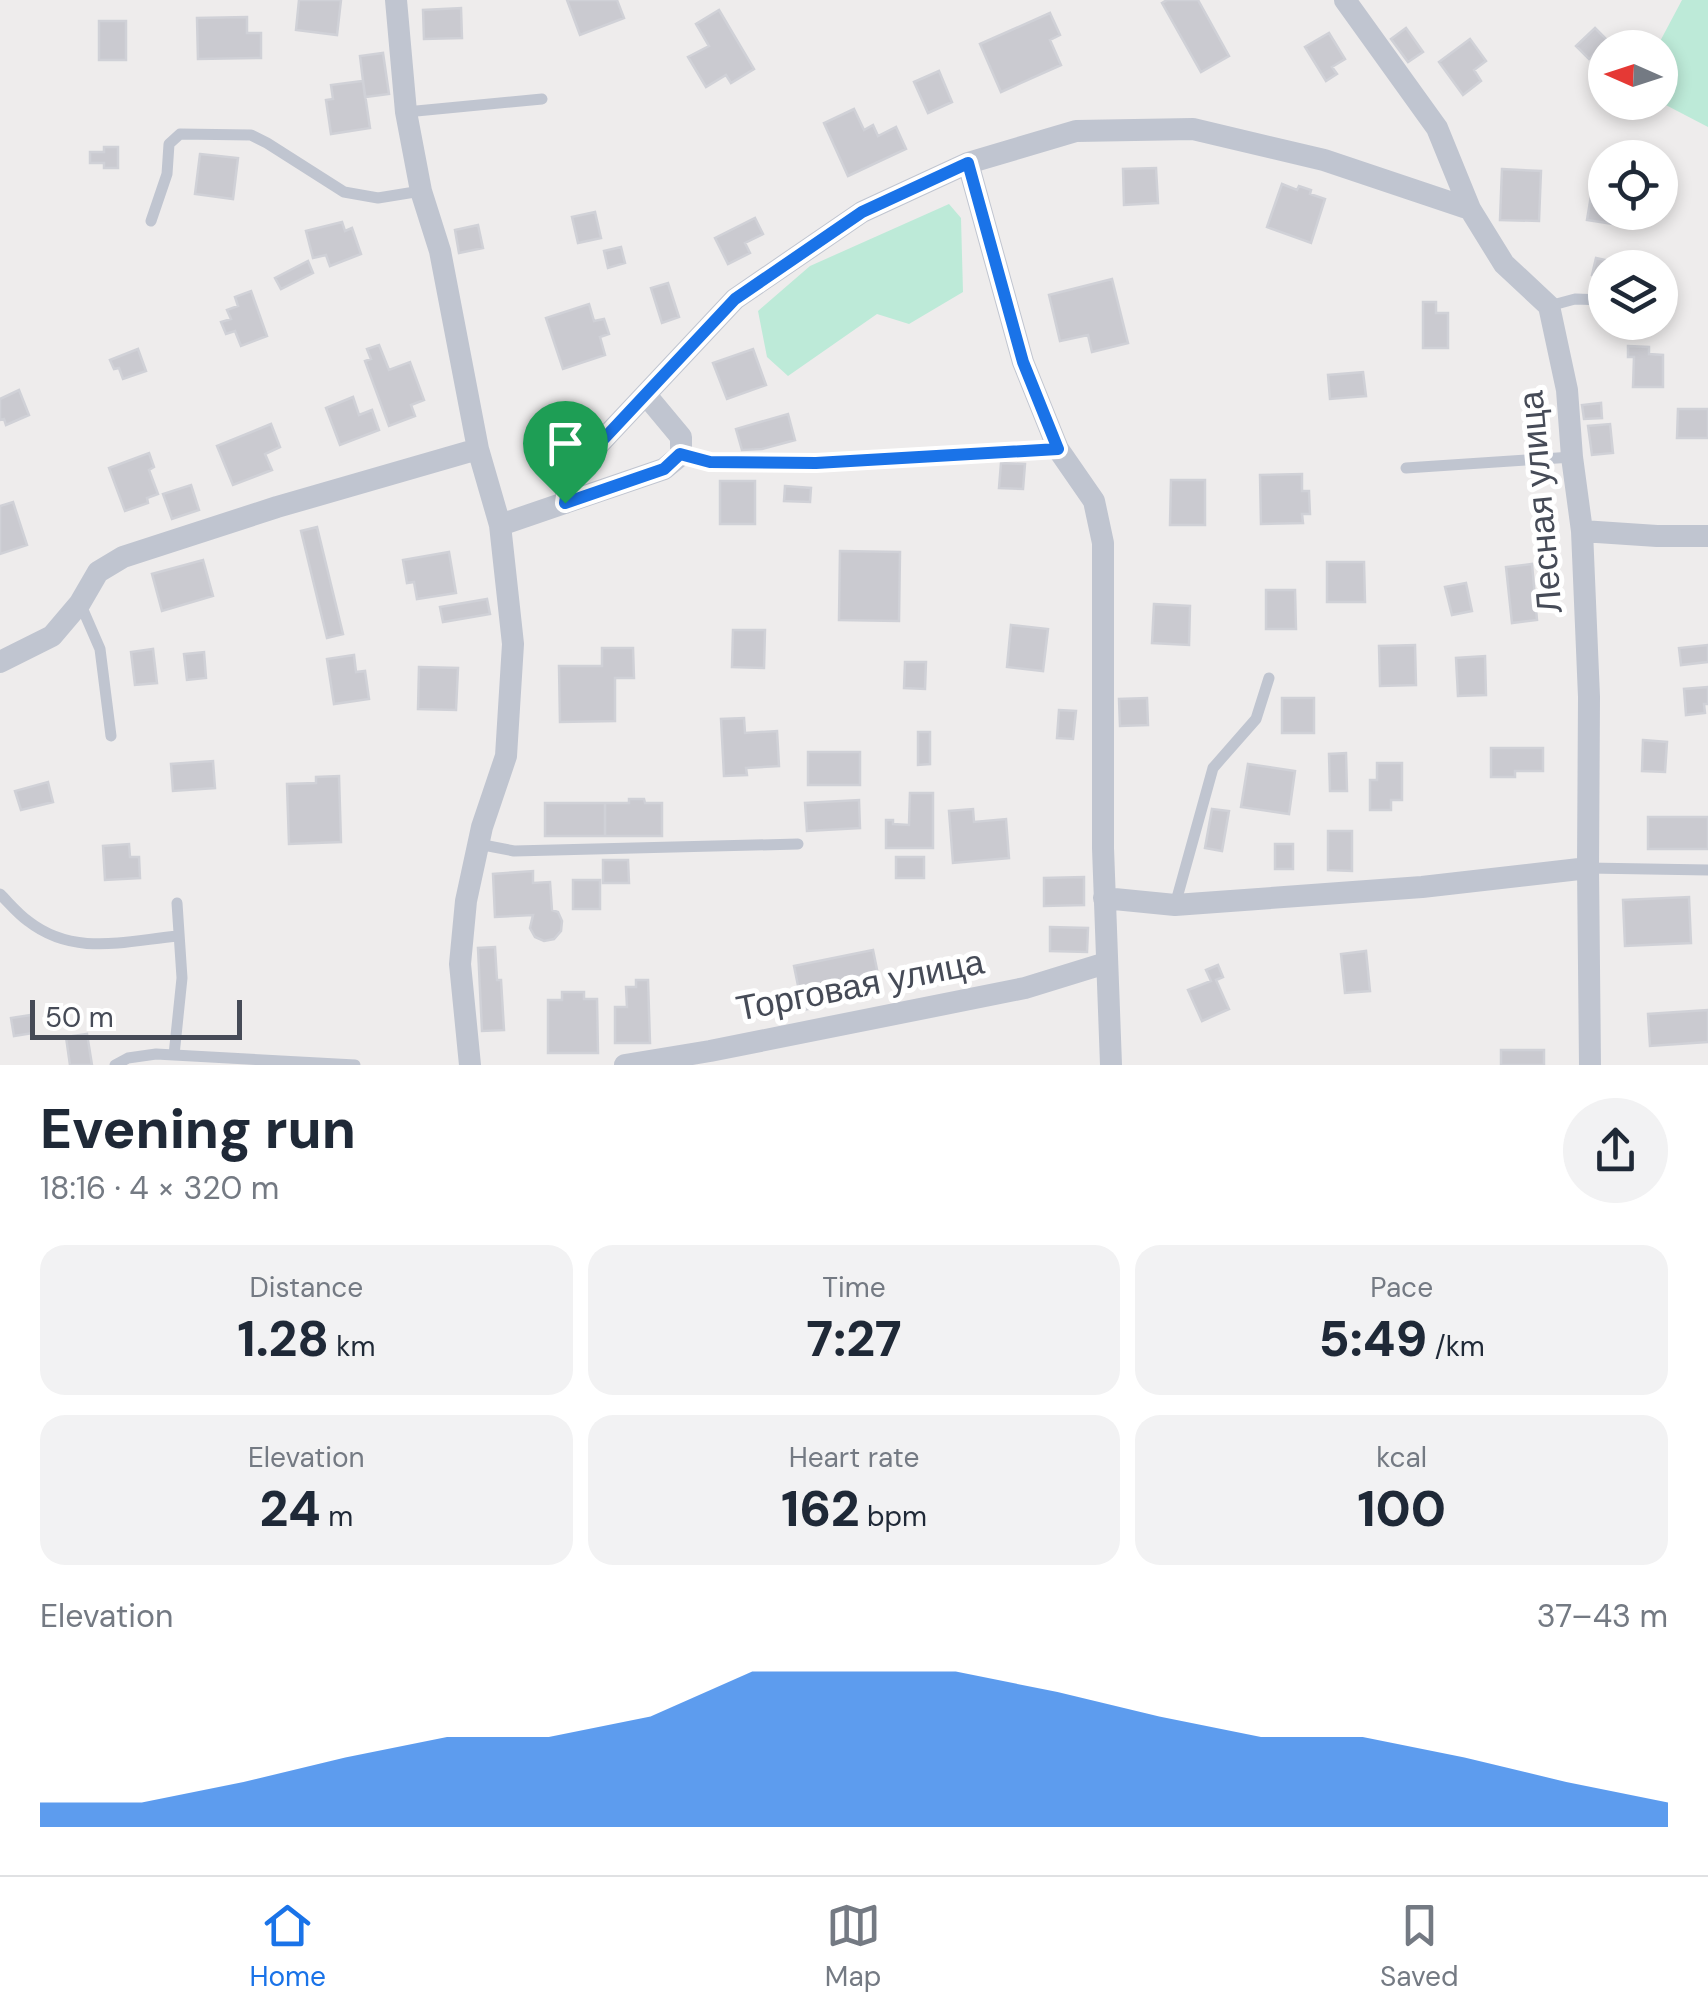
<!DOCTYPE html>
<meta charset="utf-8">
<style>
:root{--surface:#fff;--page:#f2f2f3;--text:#1f2937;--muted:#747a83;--line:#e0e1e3;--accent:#1a73e8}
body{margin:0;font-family:"DM Sans",sans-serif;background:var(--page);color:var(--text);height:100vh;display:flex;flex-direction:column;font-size:38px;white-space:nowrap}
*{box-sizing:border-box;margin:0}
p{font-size:32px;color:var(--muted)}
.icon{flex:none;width:55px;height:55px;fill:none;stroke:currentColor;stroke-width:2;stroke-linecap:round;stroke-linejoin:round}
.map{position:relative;height:1065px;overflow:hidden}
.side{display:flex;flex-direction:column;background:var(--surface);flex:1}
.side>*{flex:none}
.needle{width:65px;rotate:273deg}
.tools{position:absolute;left:1588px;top:30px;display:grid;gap:20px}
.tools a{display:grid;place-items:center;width:90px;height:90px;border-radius:50%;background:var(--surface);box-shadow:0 5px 15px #0003;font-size:50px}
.scale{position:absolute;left:30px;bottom:25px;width:212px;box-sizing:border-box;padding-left:10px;border:5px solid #464b57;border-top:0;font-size:28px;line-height:35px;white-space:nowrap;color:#464b57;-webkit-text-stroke:8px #fff;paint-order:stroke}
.pin{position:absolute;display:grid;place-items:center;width:85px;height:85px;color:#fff;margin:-102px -42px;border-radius:50% 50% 50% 0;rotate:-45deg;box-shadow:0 0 10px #0007}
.pin .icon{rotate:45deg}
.round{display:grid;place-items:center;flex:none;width:105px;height:105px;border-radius:52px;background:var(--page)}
.overview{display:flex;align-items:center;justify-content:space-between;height:170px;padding:0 40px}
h1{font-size:55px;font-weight:800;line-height:75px}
.figures{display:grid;grid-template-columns:repeat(3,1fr);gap:15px;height:170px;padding:10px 40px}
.figures div{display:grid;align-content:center;border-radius:25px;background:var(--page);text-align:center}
.figures b{font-size:50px;font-weight:800}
.figures small{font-size:28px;font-weight:400}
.figures p{font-size:28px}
.chart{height:280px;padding:20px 40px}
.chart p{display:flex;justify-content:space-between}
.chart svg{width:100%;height:180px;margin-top:10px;fill:var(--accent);opacity:.7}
.menu{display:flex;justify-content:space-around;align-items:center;height:140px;border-top:2px solid var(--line);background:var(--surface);font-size:28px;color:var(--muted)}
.menu a{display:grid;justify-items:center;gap:5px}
.menu .active{color:var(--accent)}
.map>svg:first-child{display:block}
</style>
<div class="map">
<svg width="1708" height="1065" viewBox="0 0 1708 1065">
<rect width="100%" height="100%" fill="#eeecec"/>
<path fill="#bdead8" d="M1682,0H1708V127L1660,102V48L1657,47Z
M949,204L961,218L963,292L909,324L877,314L788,376L767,357L758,311L810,266Z"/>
<path fill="#cacad0" stroke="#d0d1d7" stroke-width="2.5" d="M299,0H341L337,35L296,30Z
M567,0H617L624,18L580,35Z
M1167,0H1198L1229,56L1201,72L1162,3Z
M461,8L462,38L424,39L423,10Z
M719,10L754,69L731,83L726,75L706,87L688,57L709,46L696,24Z
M1050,13L1060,35L1050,40L1061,65L1001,92L980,44Z
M247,17V33H261V58L198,59L197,18Z
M99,21H126V60H99Z
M1406,28L1423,52L1408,62L1391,39Z
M1595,28L1607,40L1589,59L1576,46Z
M1329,33L1345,59L1332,67L1337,74L1326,81L1305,47Z
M1470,39L1486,61L1474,70L1481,81L1463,95L1439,62Z
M383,53L389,94L365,97L360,56Z
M939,71L952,102L928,113L914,82Z
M363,81L370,128L331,134L326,100L333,99L331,85Z
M854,109L864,130L873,125L878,136L896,127L906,149L848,176L824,123Z
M104,147H118V168H104V163H90V152H104Z
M200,154L238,158L233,199L195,194Z
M1156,168L1158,203L1124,205L1123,169Z
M1502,169L1541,171L1539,221L1500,220Z
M1282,184L1297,190L1299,186L1311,190L1310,194L1325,199L1311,243L1267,227Z
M1592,190L1605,192V212H1614L1613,224L1587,220Z
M595,212L601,238L578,243L572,217Z
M755,218L763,234L745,243L750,253L728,264L715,238Z
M342,222L345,231L352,228L361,254L330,266L326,255L313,258L306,231Z
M478,225L483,248L459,253L455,230Z
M621,247L625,263L608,268L604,251Z
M1596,258L1637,267V268H1605V278L1592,275Z
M308,261L313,273L281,289L275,278Z
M1112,279L1128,343L1092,352L1088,335L1060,341L1049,295Z
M668,283L679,317L662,323L651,288Z
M251,291L267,336L241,346L235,331L226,334L221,322L231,319L227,310L238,306L235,297Z
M1423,302H1436V313H1448V348H1423Z
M589,304L594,321L604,319L609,334L600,337L605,355L563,369L546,318Z
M379,345L389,370L410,362L424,400L411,405L415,416L389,426L365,361L371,359L367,349Z
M1628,346L1649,347V354L1663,355V387H1633L1634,357H1628Z
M138,349L146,371L123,379L119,368L114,369L110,360Z
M753,349L766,385L727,399L713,363Z
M1363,372L1366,396L1330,399L1328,375Z
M19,390L29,415L6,425L4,419L0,420V399Z
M353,397L359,415L372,410L379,430L340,445L326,408Z
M1601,403L1602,418L1584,419L1582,405Z
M1678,409H1708V438H1677Z
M788,414L795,440L762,449L742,450L736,429Z
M271,424L280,447L265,454L272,470L233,485L217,446Z
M1610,424L1613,453L1592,455L1588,426Z
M149,453L154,467L149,470L158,494L147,498L148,503L125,511L109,468Z
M1001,463L1025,464L1023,489L999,488Z
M1302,474V491H1309L1310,514H1302L1303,523L1261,524L1260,475Z
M1171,480H1205V525H1170Z
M720,481H755V524H720Z
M191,485L199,510L172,519L163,494Z
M785,486L811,488L810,502L784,501Z
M13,502L27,545L0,554V506Z
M317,527L343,634L327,638L301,531Z
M840,551L900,552L899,621L839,620Z
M449,552L456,593L417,599L414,582L407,583L403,560Z
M203,560L213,596L162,611L152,574Z
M1327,562H1364L1365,602H1327Z
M1532,564L1537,620L1512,623L1506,567Z
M1466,583L1472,611L1452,615L1445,587Z
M1266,590H1295L1296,629H1266Z
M487,599L490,614L443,622L440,607Z
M1154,604L1190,606L1189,645L1152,643Z
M1011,625L1048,629L1043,671L1007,667Z
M733,630H765L764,668L732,667Z
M1415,645L1416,685L1380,686L1379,646Z
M1708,645V662L1681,665L1679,648Z
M602,648H633L634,678H615V721L560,722L559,666H602Z
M153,649L157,683L135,685L131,652Z
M204,652L206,678L187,680L184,654Z
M354,655L356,672L365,671L369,699L334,704L327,659Z
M1485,656L1486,695L1458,696L1456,658Z
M905,662H926L925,689L904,688Z
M419,667L458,668L456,710L418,709Z
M1708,687V704H1704L1705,713L1686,715L1684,689Z
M1147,698L1148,725L1120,726L1119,699Z
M1282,698H1314V733H1282Z
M1059,710L1076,711L1073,739L1057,738Z
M744,718L745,733L777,731L779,766L746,768L747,775L724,776L721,719Z
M918,732H930V764L918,765Z
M1643,740L1667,742L1665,772L1642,771Z
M1491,748H1543V771H1515V777H1491Z
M808,752H860V785H808Z
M1346,753L1347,791H1330L1329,754Z
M213,761L215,788L173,791L171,764Z
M1377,763H1402V800H1391V810H1370V780H1377Z
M1248,764L1295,771L1289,814L1241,807Z
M339,776L341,842L289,844L287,784L316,783V777Z
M48,782L53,802L21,810L15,791Z
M910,793H933V848H886V820H893V824L909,825Z
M629,799H644L645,803H662V836H605V803H629Z
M859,800L860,828L807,831L805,803Z
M545,803H605V836H545Z
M973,809L974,822L1006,819L1009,858L953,863L949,811Z
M1212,809L1229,811L1222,851L1205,848Z
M1648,817H1708V849H1648Z
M1328,831H1352V871L1328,870Z
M129,844L130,857H139L140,878L105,880L103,846Z
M1275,844H1293V869H1275Z
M896,857H924V878H896Z
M603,860H628L629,883H603Z
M533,871V883L550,882L552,910L558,912L562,921L561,931L554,939L544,941L535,937L530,928L533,915L495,917L493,874Z
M1084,877V905L1044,906V878Z
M573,880H600V909H573Z
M1689,897L1691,943L1625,946L1623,900Z
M1050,927L1088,928L1087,952L1050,951Z
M495,947L497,980H501L504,1030L482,1031L478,948Z
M873,950L882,994L803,1010L794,966Z
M1366,951L1370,991L1345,993L1341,954Z
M1218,965L1223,977L1216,980L1229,1009L1202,1021L1188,990L1211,981L1206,970Z
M636,980H648L650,1043H615V1007H627L626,987H636Z
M562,992H584V999H597L598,1053H548V1000H562Z
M1708,1010V1042L1650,1046L1648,1014Z
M31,1015L33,1033L14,1036L11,1018Z
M87,1034L92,1065H70L66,1037Z
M1501,1050H1544V1065H1501Z"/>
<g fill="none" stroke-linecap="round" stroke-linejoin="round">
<path stroke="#c0c5d0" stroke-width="11" d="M406,112L542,99
M151,221L167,174L169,144L180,134L251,135L267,143L344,192L378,198L421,191
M1549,306L1575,299L1605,300
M681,455L710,463H816L1058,449
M1406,468L1572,457
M80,603L100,649L111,736
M478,844L514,851L798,844
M1588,868L1708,870
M0,894C9,903 18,914 28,921C74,957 125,941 178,936
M1175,905L1213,768L1256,719L1269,678
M174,1055L182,978L177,903
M115,1065L128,1058L156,1054L355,1065"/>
<path stroke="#c0c5d0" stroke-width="22" d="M396,0L406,112L421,191L440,251L478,449L500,525L513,644L506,756L482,827L466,901L460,964L470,1065
M1345,0L1437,128L1470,209L1504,264L1549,306L1567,390L1572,457L1582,531L1589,697L1588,868L1590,1065
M968,163L1023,362L1058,449L1094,501L1103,543V848L1111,1065
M565,503L569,476L735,299L862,212L968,163L1076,131L1193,129L1324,160L1470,209
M500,525L664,469L681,455V437L646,395
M1582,531L1657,536H1708
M0,662L52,636L80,603L98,572L123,557L277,507L478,449
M1104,898L1175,905L1422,887L1588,868
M625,1065L710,1051L1025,988L1106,963"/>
</g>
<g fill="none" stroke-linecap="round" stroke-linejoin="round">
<defs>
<path id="route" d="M968,163L1023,362L1058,449L816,463L710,462L680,454L664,469L565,503L569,476L735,299L862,212Z"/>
</defs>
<use href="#route" stroke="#fff" stroke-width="20"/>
<use href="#route" stroke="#1a73e8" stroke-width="12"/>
</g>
<g text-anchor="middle" stroke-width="10" stroke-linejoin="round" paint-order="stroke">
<g font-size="35" fill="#464b57" stroke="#fff">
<text transform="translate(1540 502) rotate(-95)" y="12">Лесная улица</text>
<text transform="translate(860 985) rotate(-11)" y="12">Торговая улица</text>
</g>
</g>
</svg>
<div class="tools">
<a><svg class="needle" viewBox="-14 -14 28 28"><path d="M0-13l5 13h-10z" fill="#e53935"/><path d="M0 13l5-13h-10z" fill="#747a83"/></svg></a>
<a><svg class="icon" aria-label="locate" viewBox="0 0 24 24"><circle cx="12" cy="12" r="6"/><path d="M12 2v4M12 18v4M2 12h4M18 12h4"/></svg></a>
<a><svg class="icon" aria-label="layers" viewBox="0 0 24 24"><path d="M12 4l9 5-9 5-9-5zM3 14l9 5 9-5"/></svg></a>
</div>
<div class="scale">50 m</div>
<div class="pin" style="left:565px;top:503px;background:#1e9e55"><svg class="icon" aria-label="arrive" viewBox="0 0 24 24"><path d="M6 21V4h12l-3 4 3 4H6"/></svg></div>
</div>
<section class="side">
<div class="overview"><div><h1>Evening run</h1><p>18:16 · 4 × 320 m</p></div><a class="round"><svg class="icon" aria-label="share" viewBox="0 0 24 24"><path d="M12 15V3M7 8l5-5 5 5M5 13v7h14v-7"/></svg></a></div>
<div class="figures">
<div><p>Distance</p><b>1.28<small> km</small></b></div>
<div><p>Time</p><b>7:27</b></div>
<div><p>Pace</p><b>5:49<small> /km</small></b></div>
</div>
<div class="figures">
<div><p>Elevation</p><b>24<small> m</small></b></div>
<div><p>Heart rate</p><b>162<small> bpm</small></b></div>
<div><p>kcal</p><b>100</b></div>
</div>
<div class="chart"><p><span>Elevation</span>37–43 m</p>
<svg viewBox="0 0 160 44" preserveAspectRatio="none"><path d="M0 44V38L10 38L20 33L30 27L40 22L50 22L60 17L70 6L80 6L90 6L100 11L110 17L120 22L130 22L140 27L150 33L160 38V44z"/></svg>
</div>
</section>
<nav class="menu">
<a class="active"><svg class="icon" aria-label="home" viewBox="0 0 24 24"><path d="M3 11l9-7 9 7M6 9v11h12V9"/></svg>Home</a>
<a><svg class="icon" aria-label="map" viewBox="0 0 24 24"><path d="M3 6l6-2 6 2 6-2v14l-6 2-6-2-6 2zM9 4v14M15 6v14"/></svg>Map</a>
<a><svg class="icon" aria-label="saved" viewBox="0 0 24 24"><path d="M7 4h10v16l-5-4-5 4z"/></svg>Saved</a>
</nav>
